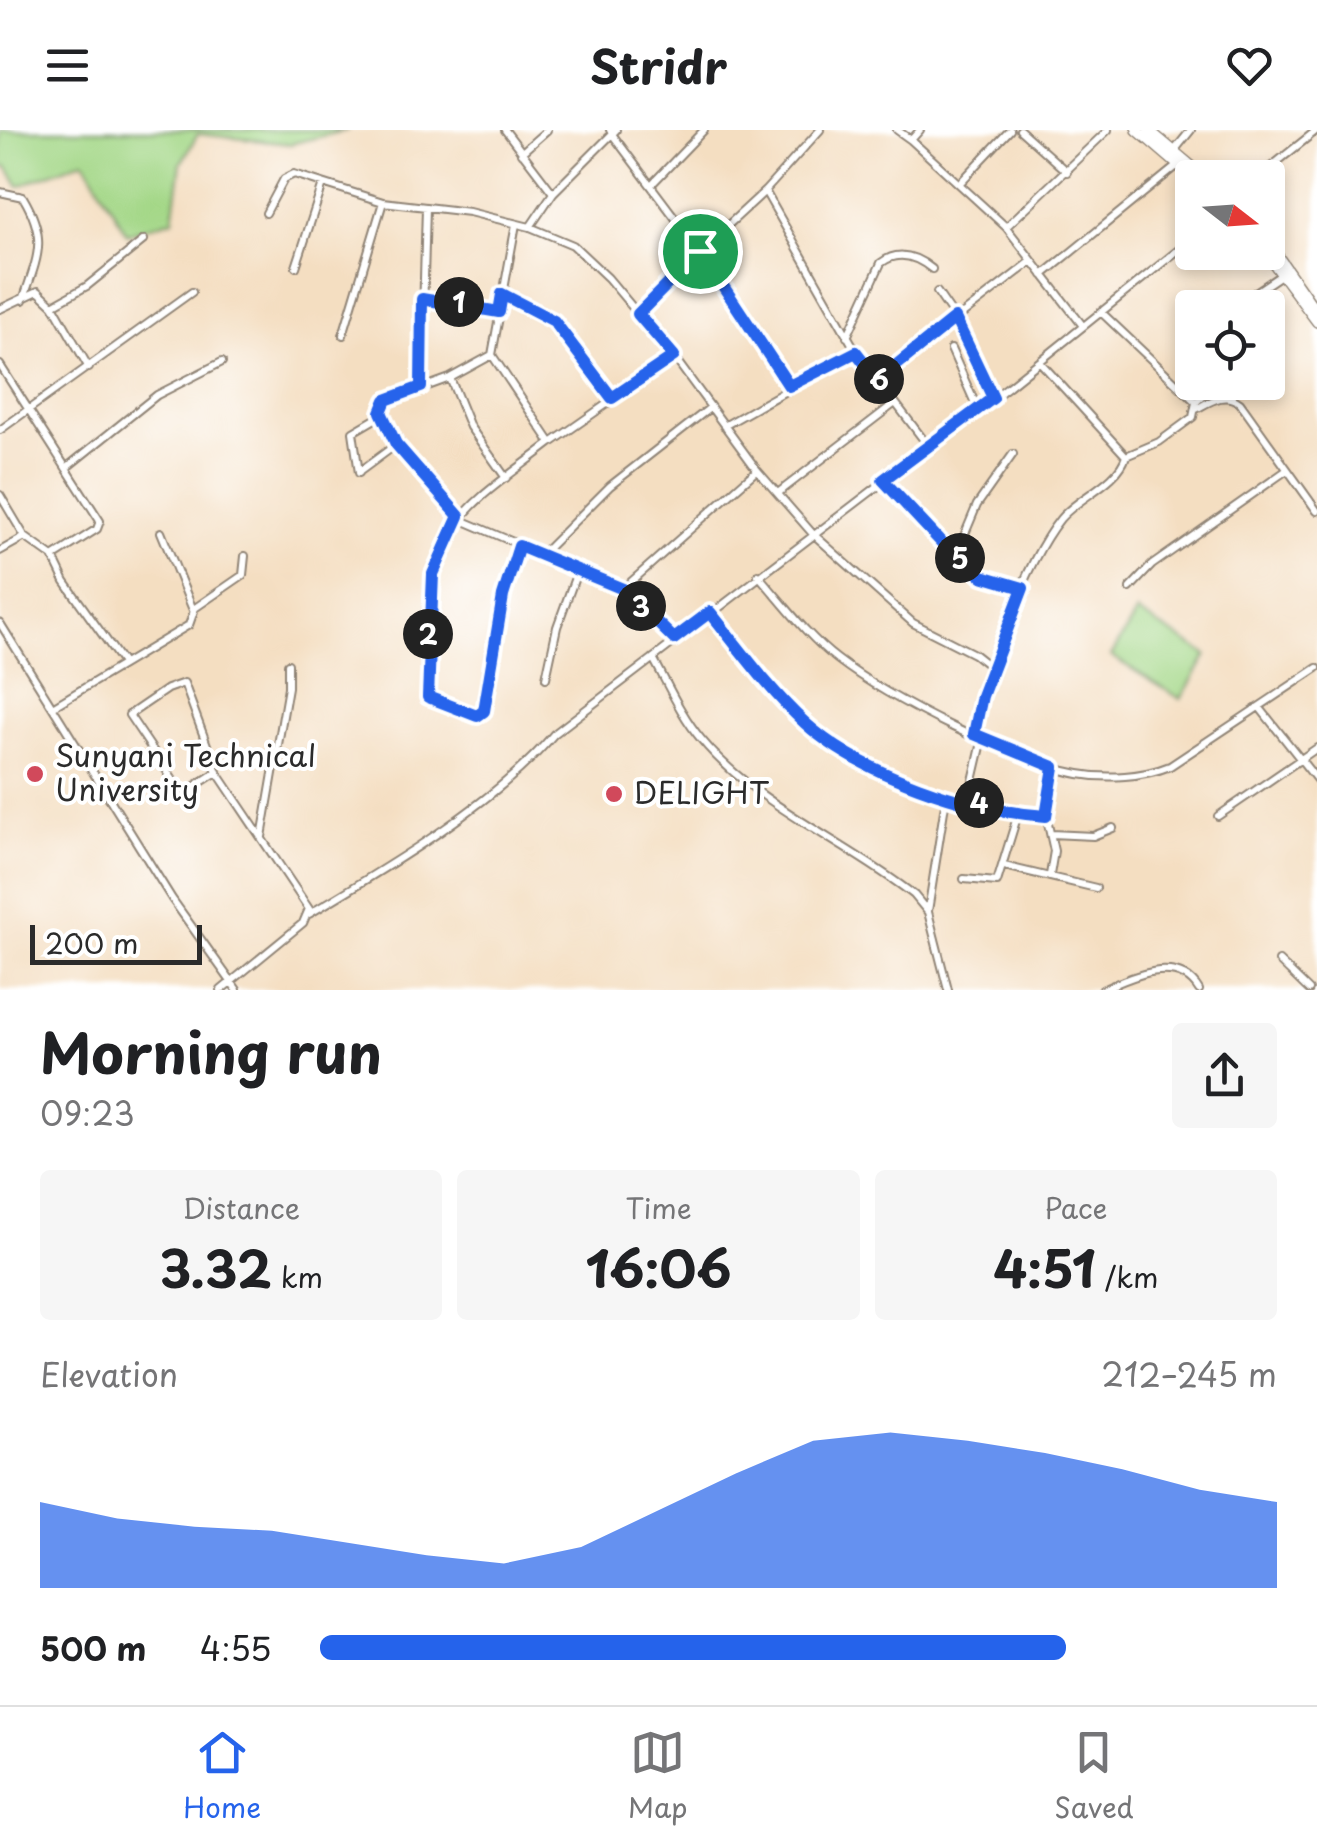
<!DOCTYPE html>
<meta charset="utf-8">
<style>
:root{--surface:#fff;--page:#f6f6f6;--text:#202124;--muted:#757577;--line:#e0e0e0;--accent:#2563eb}
body{margin:0;font-family:"Playpen Sans",sans-serif;background:var(--page);color:var(--text);height:100vh;display:flex;flex-direction:column;font-size:38px;white-space:nowrap}
*{box-sizing:border-box;margin:0}
p{font-size:32px;color:var(--muted)}
.icon{flex:none;width:55px;height:55px;fill:none;stroke:currentColor;stroke-width:2;stroke-linecap:round;stroke-linejoin:round}
.map{position:relative;height:860px;overflow:hidden}
.drawer{display:flex;flex-direction:column;background:var(--surface);flex:1}
.drawer>*{flex:none}
.needle{width:65px;rotate:107deg}
.fabs{position:absolute;left:1175px;top:30px;display:grid;gap:20px}
.fabs a{display:grid;place-items:center;width:110px;height:110px;border-radius:10px;background:var(--surface);box-shadow:0 5px 15px #0003;font-size:50px}
.scale{position:absolute;left:30px;bottom:25px;width:172px;box-sizing:border-box;padding-left:10px;border:5px solid #2b2b2b;border-top:0;font-size:28px;line-height:35px;white-space:nowrap;color:#2b2b2b;-webkit-text-stroke:8px #fff;paint-order:stroke}
.pin{position:absolute;display:grid;place-items:center;width:85px;height:85px;color:#fff;margin:-42px;border:5px solid #fff;border-radius:50%;box-shadow:0 2px 10px #0007}
.km{position:absolute;width:50px;height:50px;margin:-25px;border-radius:50%;background:#222;color:#fff;font-size:28px;line-height:50px;text-align:center}
.round{display:grid;place-items:center;flex:none;width:105px;height:105px;border-radius:10px;background:var(--page)}
.summary{display:flex;align-items:center;justify-content:space-between;height:170px;padding:0 40px}
h1{font-size:55px;font-weight:700;line-height:75px}
.metrics{display:grid;grid-template-columns:repeat(3,1fr);gap:15px;height:170px;padding:10px 40px}
.metrics div{display:grid;align-content:center;border-radius:10px;background:var(--page);text-align:center}
.metrics b{font-size:50px;font-weight:700}
.metrics small{font-size:28px;font-weight:400}
.metrics p{font-size:28px}
.chart{height:280px;padding:20px 40px}
.chart p{display:flex;justify-content:space-between}
.chart svg{width:100%;height:180px;margin-top:10px;fill:var(--accent);opacity:.7}
ul{padding:0 40px;list-style:none;font-size:32px}
li{display:grid;grid-template-columns:160px 120px 1fr;align-items:center;height:75px}
li i{height:25px;border-radius:12px;background:var(--accent)}
header{display:flex;justify-content:space-between;align-items:center;height:130px;padding:0 40px;background:var(--surface);font-size:45px;font-weight:700}
.tab-bar{display:flex;justify-content:space-around;align-items:center;height:140px;border-top:2px solid var(--line);background:var(--surface);font-size:28px;color:var(--muted)}
.tab-bar a{display:grid;justify-items:center;gap:5px}
.tab-bar .current{color:var(--accent)}
.map>svg:first-child{display:block}
</style>
<header><svg class="icon" aria-label="menu" viewBox="0 0 24 24"><path d="M4 6h16M4 12h16M4 18h16"/></svg>Stridr<svg class="icon" aria-label="heart" viewBox="0 0 24 24"><path d="M12 20l-8-8c-3-5 5-10 8-4 3-6 11-1 8 4z"/></svg></header>
<div class="map">
<svg width="1317" height="860" viewBox="0 0 1317 860">
<rect width="100%" height="100%" fill="#fff"/>
<filter id="ink" filterUnits="userSpaceOnUse"><feTurbulence type="fractalNoise" baseFrequency=".01" numOctaves="2"/><feDisplacementMap in="SourceGraphic" scale="20" xChannelSelector="R" yChannelSelector="G"/><feConvolveMatrix kernelMatrix="1 2 1 2 8 2 1 2 1" color-interpolation-filters="sRGB"/></filter>
<filter id="wash" filterUnits="userSpaceOnUse"><feTurbulence type="fractalNoise" baseFrequency=".0048" numOctaves="4" result="noise"/><feDisplacementMap in="SourceGraphic" scale="40" xChannelSelector="R" yChannelSelector="G"/><feGaussianBlur stdDeviation="2.25" result="paint"/><feColorMatrix in="noise" values="0 0 0 0 0 0 0 0 0 0 0 0 0 0 0 0 0 1.4 0 .05"/><feComposite in="paint" operator="in"/></filter>
<g filter="url(#wash)">
<rect width="100%" height="100%" fill="#f4dec1"/>
<path fill="#a3d786" stroke="#678158" stroke-width="2.5" d="M0,0H348L290,14L198,4L181,33L173,89L127,104L84,30L19,56L7,37H0Z
M1137,482L1207,525L1181,569L1111,526Z"/>
</g>
<g filter="url(#ink)">
<g fill="none" stroke-linecap="round" stroke-linejoin="round">
<defs>
<path id="minor" d="M505,0L553,63
M616,0L612,4L700,121L765,61L820,0
M897,0L911,10L920,0
M1020,0L1067,42
M911,10L1006,97L1083,196
M1174,21L1191,0
M521,23L547,0
M1257,48L1317,0
M959,54L1010,0
M651,55L704,0
M765,61L856,221
M0,62L23,67C48,109 38,126 23,170
M266,83L284,49L294,44L383,72L469,82L530,97L573,115L608,148L674,227L757,340L812,403L913,493L974,524L993,539
M516,94L492,225L551,313C470,376 433,388 428,500C427,521 423,549 429,569L477,586L484,581L503,466L519,416
M530,97L553,63L612,4L610,0
M1006,97L1108,0
M296,137L323,54
M1043,145L1178,35
M937,162L955,188L993,269
M502,164L554,191L612,268
M422,169L499,182
M53,175L89,238
M1232,178L1281,145
M0,179L38,161L53,175L87,156L144,110
M1101,182L1196,272
M638,184L700,121L789,256
M343,205L383,72
M847,207L881,133C898,120 916,126 932,139
M951,219L978,280
M492,225L450,248L384,272L381,282L417,340L464,391L623,459L675,509
M0,235L100,391L97,399L53,427
M450,248L470,297L506,348
M877,250L1032,131
M421,257L426,77
M1196,279C1211,271 1225,261 1240,273L1317,381
M724,296L856,221L929,317
M0,300L192,162
M551,313L674,227
M1126,326L1159,312L1193,287L1196,272L1218,252
M66,338L157,265L222,232
M359,342L397,314
M359,343L353,302L382,285
M883,350L941,412L981,446L1023,458
M778,363L895,273
M0,365L25,407
M161,402L193,480
M0,421L25,407L53,427L65,452L122,532
M956,425L977,375L1013,324
M540,426L610,356L711,277
M758,445C783,473 807,506 837,529C890,570 1014,632 1079,644C1107,649 1143,647 1170,636L1317,538
M1130,458L1152,435L1287,340
M623,459L757,340
M710,481C739,518 770,561 805,593C862,646 970,681 1046,685
M0,493L172,769L237,860
M653,528C668,555 681,585 701,609C754,674 848,713 914,765L928,782L948,860
M546,548L557,497L577,442
M54,576L189,495L195,478L243,445L245,426
M1260,578L1317,650
M973,604C986,544 1022,437 1060,389C1078,367 1118,353 1126,326L1040,232
M217,642L187,661L179,659L129,585L167,559L184,553L217,642L309,779L303,793L221,860
M968,672L983,608
M1218,686L1317,618
M1051,704L1093,706L1113,698
M262,707L288,557V534
M1004,736L1096,758
M1050,745L1054,721L1046,685L1054,637
M964,749L997,752L1018,684
M928,781L946,668
M309,784C388,737 496,673 554,604L1009,256L1192,109
M1279,831L1309,860
M1102,860C1132,846 1178,825 1199,860"/>
<path id="highway" d="M1137,0L1193,48
M1149,0L1206,48
M1268,112L1317,182
M1265,122L1317,192"/>
</defs>
<use href="#minor" stroke="#908476" stroke-width="10"/>
<use href="#highway" stroke="#908476" stroke-width="12"/>
<use href="#minor" stroke="#fff" stroke-width="6"/>
<use href="#highway" stroke="#fff" stroke-width="9"/>
</g>
</g>
<g fill="none" stroke-linecap="round" stroke-linejoin="round" filter="url(#ink)">
<defs>
<path id="route" d="M700,121L789,256L856,222L878,250L955,188L993,268L883,350L941,412L982,446L1023,458L982,566L974,604L1054,637L1046,686C970,681 862,645 805,593C770,561 739,518 710,482L674,509L623,459L519,416L503,466L484,581L477,586L428,567L433,444L459,386L396,314L381,282L386,270L421,257L422,169L499,182L502,164L554,191L612,268L674,226L638,184Z"/>
</defs>
<use href="#route" stroke="#fff" stroke-width="20"/>
<use href="#route" stroke="#2563eb" stroke-width="12"/>
</g>
<g fill="#d1495b" stroke="#fff" stroke-width="4">
<circle cx="35" cy="644" r="10"/>
<circle cx="614" cy="664" r="10"/>
</g>
<g text-anchor="middle" stroke-width="8" stroke-linejoin="round" paint-order="stroke">
<g font-size="30" fill="#2b2b2b" stroke="#fff" text-anchor="start">
<text x="55" y="637">Sunyani Technical<tspan x="55" dy="34">University</tspan></text>
<text x="634" y="674">DELIGHT</text>
</g>
</g>
</svg>
<div class="fabs">
<a><svg class="needle" viewBox="-14 -14 28 28"><path d="M0-13l5 13h-10z" fill="#e53935"/><path d="M0 13l5-13h-10z" fill="#757577"/></svg></a>
<a><svg class="icon" aria-label="locate" viewBox="0 0 24 24"><circle cx="12" cy="12" r="6"/><path d="M12 2v4M12 18v4M2 12h4M18 12h4"/></svg></a>
</div>
<div class="scale">200 m</div>
<div class="pin" style="left:700px;top:121px;background:#1e9e55"><svg class="icon" aria-label="arrive" viewBox="0 0 24 24"><path d="M6 21V4h12l-3 4 3 4H6"/></svg></div>
<b class="km" style="left:459px;top:172px">1</b>
<b class="km" style="left:428px;top:504px">2</b>
<b class="km" style="left:641px;top:476px">3</b>
<b class="km" style="left:979px;top:673px">4</b>
<b class="km" style="left:960px;top:428px">5</b>
<b class="km" style="left:879px;top:249px">6</b>
</div>
<section class="drawer">
<div class="summary"><div><h1>Morning run</h1><p>09:23</p></div><a class="round"><svg class="icon" aria-label="share" viewBox="0 0 24 24"><path d="M12 15V3M7 8l5-5 5 5M5 13v7h14v-7"/></svg></a></div>
<div class="metrics">
<div><p>Distance</p><b>3.32<small> km</small></b></div>
<div><p>Time</p><b>16:06</b></div>
<div><p>Pace</p><b>4:51<small> /km</small></b></div>
</div>
<div class="chart"><p><span>Elevation</span>212–245 m</p>
<svg viewBox="0 0 160 44" preserveAspectRatio="none"><path d="M0 44V23L10 27L20 29L30 30L40 33L50 36L60 38L70 34L80 25L90 16L100 8L110 6L120 8L130 11L140 15L150 20L160 23V44z"/></svg>
</div>
<ul>
<li><b>500 m</b>4:55<i style="width:78%"></i></li>
</ul>
</section>
<nav class="tab-bar">
<a class="current"><svg class="icon" aria-label="home" viewBox="0 0 24 24"><path d="M3 11l9-7 9 7M6 9v11h12V9"/></svg>Home</a>
<a><svg class="icon" aria-label="map" viewBox="0 0 24 24"><path d="M3 6l6-2 6 2 6-2v14l-6 2-6-2-6 2zM9 4v14M15 6v14"/></svg>Map</a>
<a><svg class="icon" aria-label="saved" viewBox="0 0 24 24"><path d="M7 4h10v16l-5-4-5 4z"/></svg>Saved</a>
</nav>
